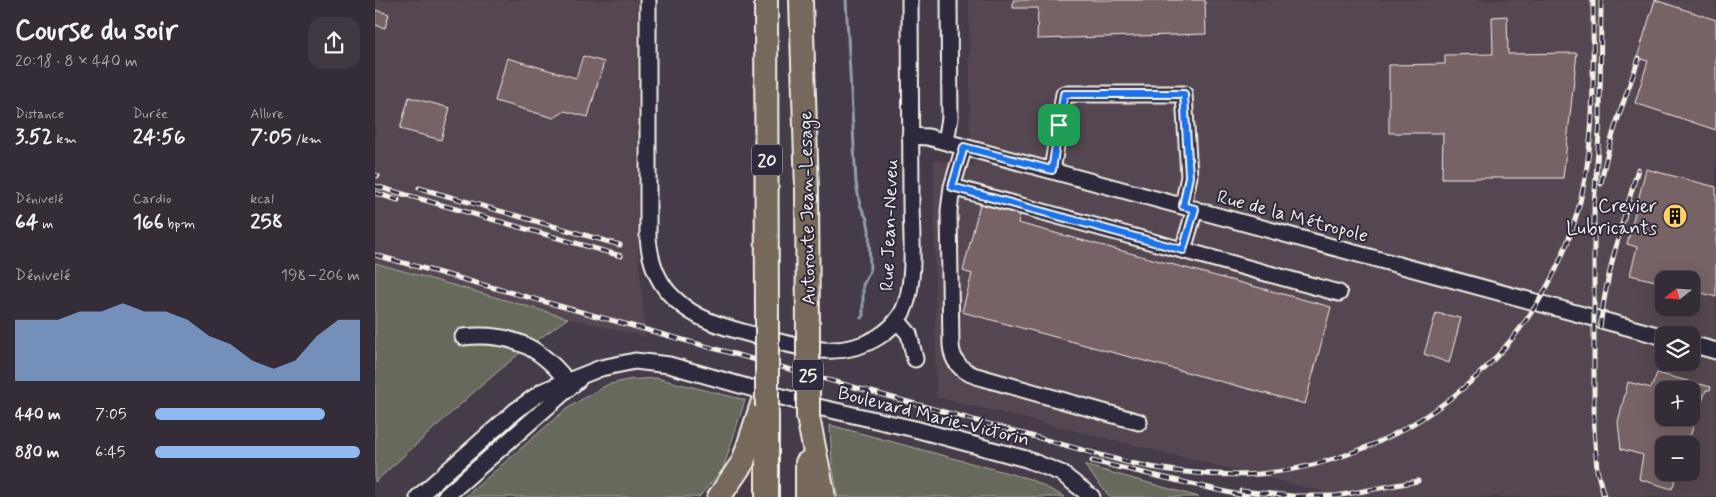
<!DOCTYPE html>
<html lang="fr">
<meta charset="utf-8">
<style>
:root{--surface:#342c37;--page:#3f3842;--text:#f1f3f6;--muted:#a9a7ad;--line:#4e4852;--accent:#90b9f0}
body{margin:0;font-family:Mynerve,sans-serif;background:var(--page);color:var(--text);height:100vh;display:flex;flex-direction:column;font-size:19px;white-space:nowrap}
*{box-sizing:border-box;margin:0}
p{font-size:16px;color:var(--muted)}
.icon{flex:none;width:28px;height:28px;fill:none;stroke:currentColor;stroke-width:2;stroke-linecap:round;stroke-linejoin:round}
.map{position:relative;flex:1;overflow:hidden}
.sheet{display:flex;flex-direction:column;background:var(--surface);width:375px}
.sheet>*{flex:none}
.needle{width:32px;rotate:253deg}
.tools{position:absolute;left:1280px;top:271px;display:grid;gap:10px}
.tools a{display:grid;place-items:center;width:45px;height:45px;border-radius:10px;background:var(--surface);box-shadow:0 5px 20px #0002,0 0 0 1px var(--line);font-size:25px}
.pin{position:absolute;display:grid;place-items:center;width:42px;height:42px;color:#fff;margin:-21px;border-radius:10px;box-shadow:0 2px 8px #0006}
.round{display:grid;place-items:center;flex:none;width:52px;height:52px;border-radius:15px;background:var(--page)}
.summary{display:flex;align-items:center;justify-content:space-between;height:85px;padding:0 15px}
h1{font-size:28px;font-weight:700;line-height:38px}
.metrics{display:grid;grid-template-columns:repeat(3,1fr);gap:8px;height:85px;padding:5px 15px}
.metrics div{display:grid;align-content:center}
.metrics b{font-size:21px;font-weight:700}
.metrics small{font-size:14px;font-weight:400}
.metrics p{font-size:14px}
.chart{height:140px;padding:10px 15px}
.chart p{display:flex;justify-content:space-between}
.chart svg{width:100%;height:90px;margin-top:5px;fill:var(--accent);opacity:.7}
ul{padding:0 15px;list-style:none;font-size:16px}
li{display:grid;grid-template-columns:80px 60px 1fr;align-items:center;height:38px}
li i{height:12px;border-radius:6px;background:var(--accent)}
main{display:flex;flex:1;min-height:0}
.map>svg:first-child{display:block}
</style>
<main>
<section class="sheet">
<div class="summary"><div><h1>Course du soir</h1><p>20:18 · 8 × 440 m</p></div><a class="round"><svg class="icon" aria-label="share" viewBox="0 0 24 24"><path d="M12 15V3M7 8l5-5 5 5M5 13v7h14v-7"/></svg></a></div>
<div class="metrics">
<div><p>Distance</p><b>3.52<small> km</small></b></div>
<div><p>Durée</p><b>24:56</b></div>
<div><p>Allure</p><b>7:05<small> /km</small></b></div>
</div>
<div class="metrics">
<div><p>Dénivelé</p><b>64<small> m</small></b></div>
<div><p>Cardio</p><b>166<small> bpm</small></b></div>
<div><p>kcal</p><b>258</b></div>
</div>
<div class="chart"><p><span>Dénivelé</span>198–206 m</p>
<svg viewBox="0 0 160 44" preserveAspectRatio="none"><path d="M0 44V14L10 14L20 14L30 10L40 10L50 6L60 10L70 10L80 14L90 22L100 26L110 34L120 38L130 34L140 22L150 14L160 14V44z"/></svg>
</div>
<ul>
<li><b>440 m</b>7:05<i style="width:83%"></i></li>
<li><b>880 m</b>6:45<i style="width:100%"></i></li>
</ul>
</section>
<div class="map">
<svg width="1341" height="497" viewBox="0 0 1341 497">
<rect width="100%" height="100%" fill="#453b49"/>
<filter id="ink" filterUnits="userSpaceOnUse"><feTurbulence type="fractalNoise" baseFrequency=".02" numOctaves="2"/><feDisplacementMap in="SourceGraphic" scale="10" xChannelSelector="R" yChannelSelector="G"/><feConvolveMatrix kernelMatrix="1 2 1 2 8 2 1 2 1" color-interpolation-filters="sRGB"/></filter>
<g filter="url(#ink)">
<path fill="#544751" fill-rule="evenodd" d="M0,0H262V221L264,263L271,337L193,318L0,263Z
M594,0H1341V497H970L561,397L559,160L599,166L595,126ZM1289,280H1316V308H1289ZM1289,335H1316V362H1289ZM1289,390H1316V418H1289ZM1289,445H1316V472H1289Z"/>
<path fill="#66695b" stroke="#adada2" d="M0,263L193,318L146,352L100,391L0,482Z
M281,378L370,400L348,469L324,497H90L190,410L212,396L232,385L252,380Z
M455,425L655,479L690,497H463L457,464Z
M709,465L824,497H735Z"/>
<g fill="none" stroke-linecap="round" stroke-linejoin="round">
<path stroke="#939fa7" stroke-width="3" d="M471,0L481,183L485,205L492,219L494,229L495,271L488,285V316L486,318"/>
</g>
<path fill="#776265" stroke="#f4f1e8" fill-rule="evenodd" d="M638,0H830L831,34L662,39L663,8H638Z
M1280,0L1341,20V130L1260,103L1273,61L1262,58Z
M0,10L14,14L10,28L0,25Z
M1132,16L1133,54L1202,53L1188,178H1067L1068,133H1014V65L1070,64V55L1118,54L1117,17Z
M208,56L229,62L213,117L190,111L179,118L120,101L132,58L201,78Z
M34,97L75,108L66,140L25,129Z
M1271,169L1341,187V297L1316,290V280H1289V283L1255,275L1262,247L1252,244Z
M605,204L645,215L643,223L956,307L930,404L587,312L597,274L588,271Z
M1061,313L1086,318L1074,363L1049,354Z
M1282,373L1336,387L1335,390H1331L1312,445H1289V472H1303L1297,489L1264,479L1268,455L1246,449L1243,422L1253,382L1276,388ZM1289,390H1316V418H1289Z"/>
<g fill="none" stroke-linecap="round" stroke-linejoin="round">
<defs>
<path id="minor" d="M273,0V238C275,261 283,284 300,299C322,321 353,328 382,336C423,347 464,361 503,337C513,331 521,323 527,313C542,285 536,233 536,201C536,134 535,67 535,0
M535,136L553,137L589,147L1289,337
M571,142L575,118L574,0
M589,147L577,187L964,293
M677,171L689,94H809L814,176L808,206
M577,187L574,211L576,345C577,361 586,371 601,376L764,422
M808,250L820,209
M522,320L534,334L540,359
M88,337C137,332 167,347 196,386
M1316,344L1341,351
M43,497L140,411L168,391L226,368L260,361L294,365L443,407L540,429L651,459L686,473L717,497
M70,497L204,379"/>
<path id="highway" d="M391,0L392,321
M426,0L432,191L433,333
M392,413V497
M433,417L449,497
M344,497L368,462L387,404
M432,497V463"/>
</defs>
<use href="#minor" stroke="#f4f1e8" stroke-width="19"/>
<use href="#highway" stroke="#f4f1e8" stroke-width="26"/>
<use href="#minor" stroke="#2f2a3d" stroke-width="15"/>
<use href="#highway" stroke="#76695c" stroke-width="22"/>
<defs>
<path id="rail" d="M1226,0L1225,119L1219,206V428L1222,470L1229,497
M0,175L3,176
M1226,184C1233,141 1250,99 1264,58
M0,186L246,256
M44,188L245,245
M0,193L23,200
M0,255L751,462C795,472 839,477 884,474C1027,461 1157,361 1199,223C1222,151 1218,75 1218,0
M1225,328C1231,274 1248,221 1263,169
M717,461L873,497
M866,491L928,497
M922,496H961L1043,481"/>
</defs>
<use href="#rail" stroke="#f4f1e8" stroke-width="5"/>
<use href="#rail" stroke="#2f2a3d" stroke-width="3" stroke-dasharray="9" stroke-linecap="butt"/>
<defs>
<path id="highway-bridge" d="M392,321V407
M433,333V417"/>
</defs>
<use href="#highway-bridge" stroke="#f4f1e8" stroke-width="26" stroke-linecap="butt"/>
<use href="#highway-bridge" stroke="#76695c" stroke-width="22"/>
</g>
</g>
<g fill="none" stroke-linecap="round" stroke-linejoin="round" filter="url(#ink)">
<defs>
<path id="route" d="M689,94H809L814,176L808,206L820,209L808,250L577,187L589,147L677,170Z"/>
</defs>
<use href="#route" stroke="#fff" stroke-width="10"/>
<use href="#route" stroke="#1a73e8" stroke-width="6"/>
</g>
<defs>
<symbol id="building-disc" viewBox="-11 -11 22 22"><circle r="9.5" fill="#ffd166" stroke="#2f2a3d"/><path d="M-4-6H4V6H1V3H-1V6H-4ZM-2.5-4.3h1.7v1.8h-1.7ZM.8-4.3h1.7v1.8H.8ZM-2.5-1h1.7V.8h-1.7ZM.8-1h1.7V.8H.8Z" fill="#111"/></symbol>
</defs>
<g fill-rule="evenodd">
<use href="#building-disc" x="1286" y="202" width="28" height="28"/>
</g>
<g text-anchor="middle" stroke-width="4" stroke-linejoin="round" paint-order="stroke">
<g fill="#2f2a3d" stroke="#b9b5b5" stroke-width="1">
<rect x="377" y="144.5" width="30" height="31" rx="4"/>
<rect x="418" y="359.5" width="30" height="31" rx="4"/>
</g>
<g font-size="18" font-weight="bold" fill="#f4f1e8">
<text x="392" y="166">20</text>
<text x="433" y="381">25</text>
</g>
<g font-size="19" fill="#f4f1e8" stroke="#2f2a3d" text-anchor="end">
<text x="1282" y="212">Crevier<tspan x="1282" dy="22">Lubricants</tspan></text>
</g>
<g font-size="19" fill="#f4f1e8" stroke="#2f2a3d">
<text transform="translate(431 208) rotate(-91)" y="7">Autoroute Jean-Lesage</text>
<text transform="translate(918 215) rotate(15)" y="7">Rue de la Métropole</text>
<text transform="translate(513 225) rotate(-88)" y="7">Rue Jean-Neveu</text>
<text transform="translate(559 415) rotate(14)" y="7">Boulevard Marie-Victorin</text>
</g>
</g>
</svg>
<div class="tools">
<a><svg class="needle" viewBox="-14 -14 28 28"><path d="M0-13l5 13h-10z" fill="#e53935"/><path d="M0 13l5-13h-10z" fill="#a9a7ad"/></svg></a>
<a><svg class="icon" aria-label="layers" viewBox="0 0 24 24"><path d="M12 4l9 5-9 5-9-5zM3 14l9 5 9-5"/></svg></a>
<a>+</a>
<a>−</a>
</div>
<div class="pin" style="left:684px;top:125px;background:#1e9e55"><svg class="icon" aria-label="arrive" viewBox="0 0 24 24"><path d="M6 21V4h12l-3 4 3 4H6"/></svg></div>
</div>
</main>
